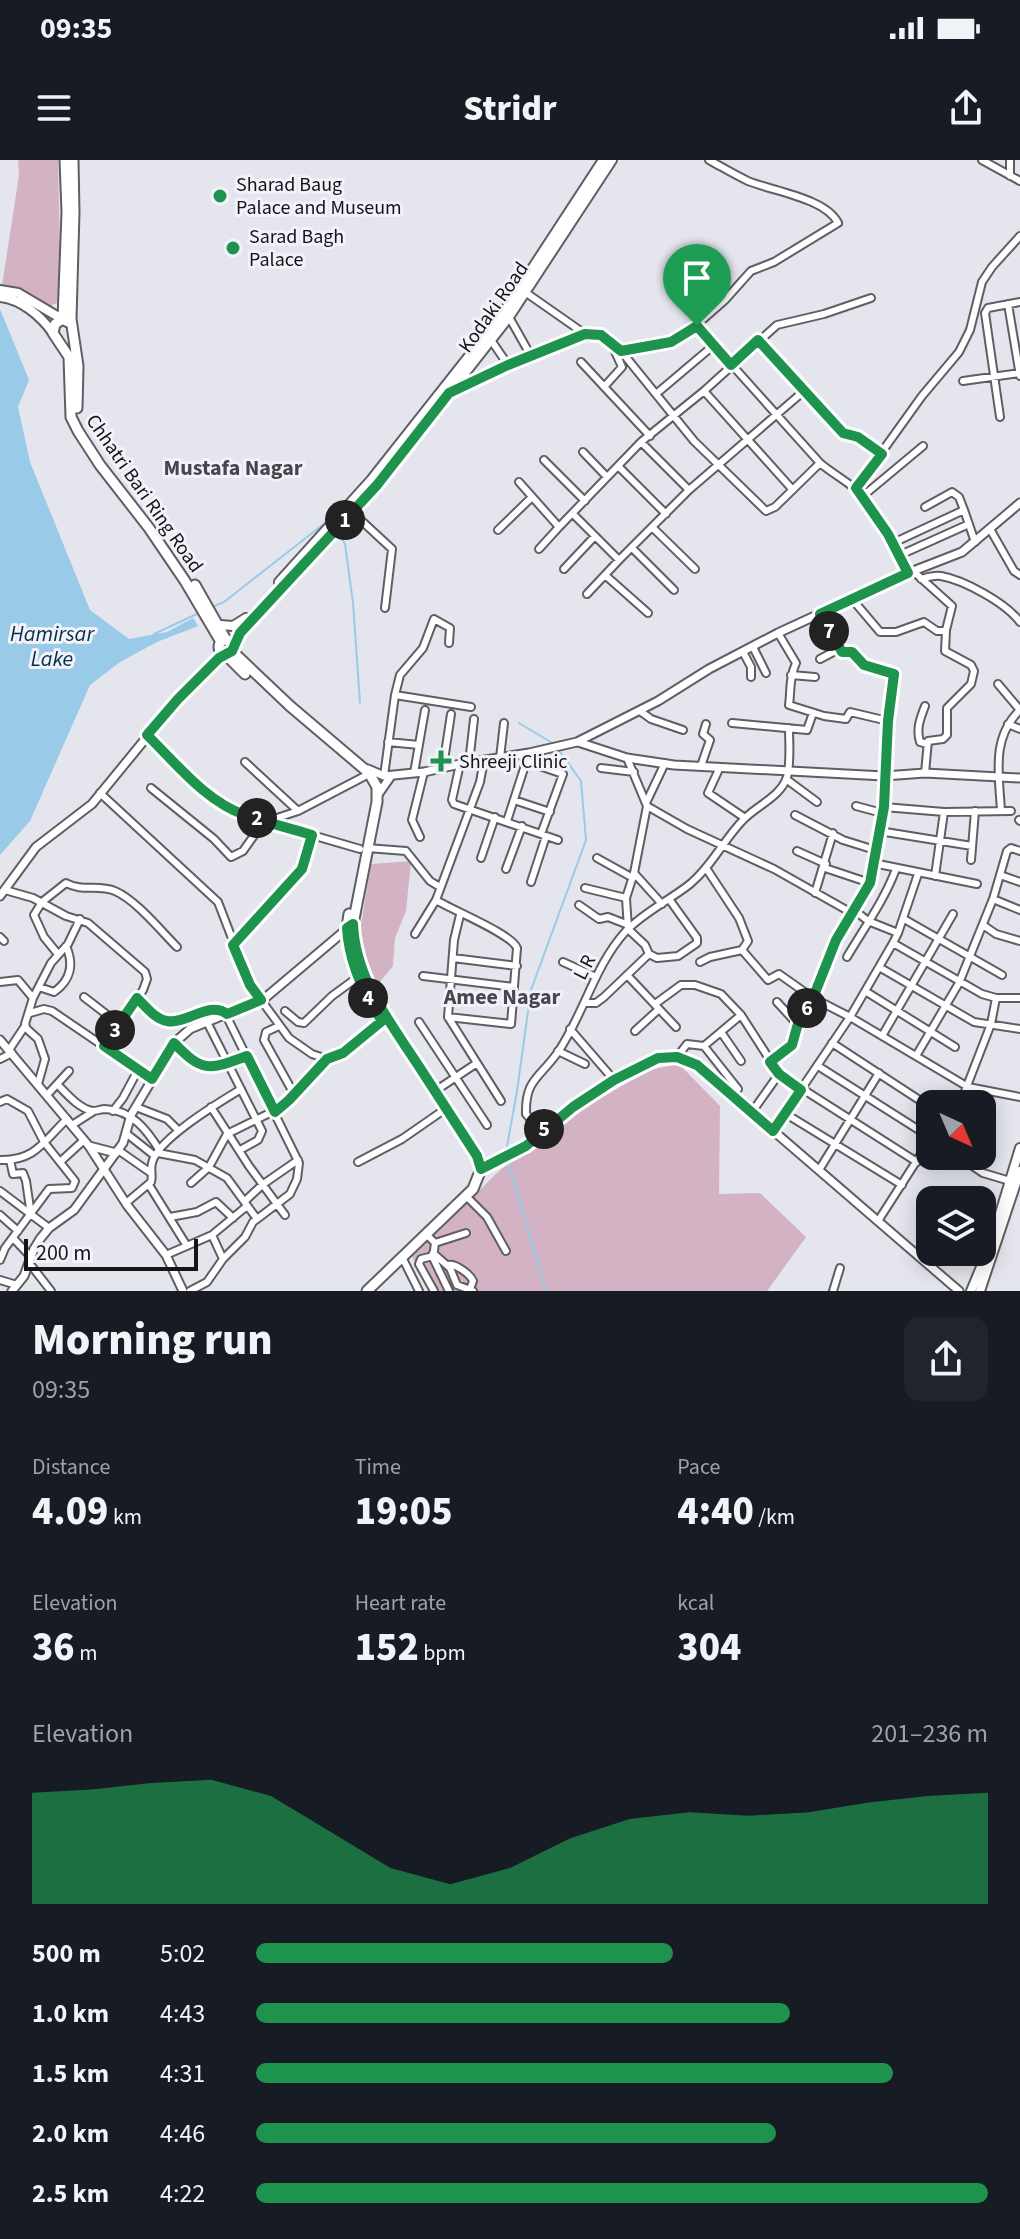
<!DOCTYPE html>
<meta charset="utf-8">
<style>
:root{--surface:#171b24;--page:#20242c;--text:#f1f3f6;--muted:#9ea1a6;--accent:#1e934e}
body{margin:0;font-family:"Source Sans 3",sans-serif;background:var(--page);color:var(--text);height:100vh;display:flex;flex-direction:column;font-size:30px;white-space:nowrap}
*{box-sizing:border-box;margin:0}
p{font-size:26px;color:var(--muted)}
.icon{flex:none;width:44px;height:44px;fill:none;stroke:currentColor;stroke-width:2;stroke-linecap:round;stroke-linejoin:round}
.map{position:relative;height:1131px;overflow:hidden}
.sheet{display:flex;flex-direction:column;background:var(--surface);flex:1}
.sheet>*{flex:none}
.needle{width:52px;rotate:136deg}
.buttons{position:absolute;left:916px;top:930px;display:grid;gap:16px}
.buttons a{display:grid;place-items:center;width:80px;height:80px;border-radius:16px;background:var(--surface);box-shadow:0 4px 20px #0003;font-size:40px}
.scale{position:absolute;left:24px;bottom:20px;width:174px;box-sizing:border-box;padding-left:8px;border:4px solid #151518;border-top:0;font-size:22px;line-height:28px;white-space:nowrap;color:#151518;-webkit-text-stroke:6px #f3f2fa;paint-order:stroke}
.pin{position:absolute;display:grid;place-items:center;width:68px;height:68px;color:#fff;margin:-82px -34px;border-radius:50% 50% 50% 0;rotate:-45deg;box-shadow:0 0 8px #0007}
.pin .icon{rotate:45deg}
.km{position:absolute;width:40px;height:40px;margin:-20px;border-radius:50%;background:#222;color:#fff;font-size:22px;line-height:40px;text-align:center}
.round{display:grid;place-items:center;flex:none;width:84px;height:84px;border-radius:16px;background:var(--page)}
.head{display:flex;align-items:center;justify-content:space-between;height:136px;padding:0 32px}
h1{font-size:44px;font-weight:800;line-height:60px}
.figures{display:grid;grid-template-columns:repeat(3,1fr);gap:12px;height:136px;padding:8px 32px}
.figures div{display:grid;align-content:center}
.figures b{font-size:40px;font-weight:800}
.figures small{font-size:22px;font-weight:400}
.figures p{font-size:22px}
.chart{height:224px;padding:16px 32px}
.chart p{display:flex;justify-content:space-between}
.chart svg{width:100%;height:144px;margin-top:8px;fill:var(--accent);opacity:.7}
ul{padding:0 32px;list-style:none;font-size:26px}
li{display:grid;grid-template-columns:128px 96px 1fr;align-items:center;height:60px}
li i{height:20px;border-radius:10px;background:var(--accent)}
.status{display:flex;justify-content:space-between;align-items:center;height:56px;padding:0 40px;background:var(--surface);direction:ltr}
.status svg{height:22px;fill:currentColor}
header{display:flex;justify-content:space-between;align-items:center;height:104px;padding:0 32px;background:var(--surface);font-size:36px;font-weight:800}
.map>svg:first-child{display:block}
</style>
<div class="status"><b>09:35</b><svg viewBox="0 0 49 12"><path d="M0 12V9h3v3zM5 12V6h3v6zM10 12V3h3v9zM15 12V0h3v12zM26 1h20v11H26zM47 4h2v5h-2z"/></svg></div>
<header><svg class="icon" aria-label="menu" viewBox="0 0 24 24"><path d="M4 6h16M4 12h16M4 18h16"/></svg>Stridr<svg class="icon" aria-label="share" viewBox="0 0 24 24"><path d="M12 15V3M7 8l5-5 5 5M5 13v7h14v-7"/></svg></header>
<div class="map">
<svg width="1020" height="1131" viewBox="0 0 1020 1131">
<rect width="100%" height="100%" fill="#e5e5ed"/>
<path fill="#d3b3c3" d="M18,0H58L61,141L46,148L2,126L19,15Z
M411,701L406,751L395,778L393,806L374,829L360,771L371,704Z
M679,904L720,946L719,1034L760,1033L806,1077L767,1131H429L412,1096L500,1010L589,945L649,910Z"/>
<path fill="#99cbe9" d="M0,149L29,220L18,247L30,302L90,450L129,479L167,472L193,458L198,466L157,482L120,502L90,525L30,661L0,695Z"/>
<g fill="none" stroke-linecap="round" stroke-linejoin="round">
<path stroke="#99cbe9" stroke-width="2" d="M341,377L345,384L353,443L360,543
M212,447L224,442L325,363
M154,474L199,453
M519,563L554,584
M506,992L517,931L531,830L586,680L581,621L558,589
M507,998L546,1131"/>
<defs>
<path id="minor" d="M982,0L1020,21
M1010,0V16
M525,132L585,174L601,175L621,191L694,281L766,351L775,347L820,303
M1008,144L1020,216
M509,157L531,196
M697,166L820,303C834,315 851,323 863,336L900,395L908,413
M491,180L508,205
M758,180L843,273L858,277L882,294
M621,191L671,182L684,176L725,140L751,111L774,102L838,63C826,38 772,31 748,21C735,15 722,7 709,0
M581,202L650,276
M963,221L1020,213
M604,227L622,207L612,185
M704,231L792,329
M449,233L508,205L585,174
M656,234L714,185
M1000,257L985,153L988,148L1020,142
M641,282L689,330
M583,292L607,317
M544,300L585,341
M618,306L666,354
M519,322L559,367L641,282L704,231L777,165L824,154L871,138
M856,328L922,236L959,192L970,170L982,122L992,107L1020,76
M863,336L923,286
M925,347L952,332L959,337L964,350
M352,352L392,389L385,448
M573,354L619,400L689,330L804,231
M653,368L695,409
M990,369L1014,411L1020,415
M498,370L532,337
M893,383L964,350L975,382
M539,389L559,367
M633,389L674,430
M900,395L969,364
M564,409L595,376
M913,411L952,446L946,470L945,491L971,505L974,511L971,524L947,548V575L943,579L928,581L925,613
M605,415L648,453
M921,419C928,417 934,415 941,416C964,420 1006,443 1020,462
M587,434L619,400
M852,439L880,472H896L924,462L937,471H946
M820,454L842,492H852L864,505L892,512L894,516L888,561L884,647L870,723L853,749
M778,473L796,503C789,518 791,531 789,545L824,556L846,559L850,552L888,561
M753,487L766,513
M743,492L751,507V517
M820,499L839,489
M791,515L815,517
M998,524L1020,550
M395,535L471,547
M925,546C920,559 916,569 920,582L927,584
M640,551L651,559L683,570
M732,563L807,570L813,553
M1008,564L1020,569
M147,575L209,633L243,655L360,689
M388,582L419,585
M500,598L504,563
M627,598L647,646L687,669L774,709L850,752L853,749L868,761L898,773L893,783L982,834L996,838H1020
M245,602L298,651
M528,602L563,614L541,674
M469,603L474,559
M460,604L452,640L454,644L558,680
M701,606L710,580L703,574L706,564
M443,607L451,554
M720,607L708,633L745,658
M601,608L634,612
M414,613L425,550
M384,616L395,535L400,515L423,488L434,459L450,468L449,483
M786,619L817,642
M151,628L214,679L231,697L243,691L265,660
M100,633L218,742L250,825L289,878L312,894L327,899L335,898L382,861
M514,640L550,652
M646,643L665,603
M647,646L634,713L626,738L628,769L645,785L649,794L657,798L678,796L697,783V778L669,739
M856,646L882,653
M884,647L944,652L1011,651
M1001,651C999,614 991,578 1020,550
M795,655L843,680L875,690
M1019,660L1020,661
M268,661L298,651L365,616
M507,661L529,593
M879,671L972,686
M420,677L412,660L424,612
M367,688L406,691L430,721L440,727
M797,691L826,704
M481,698L495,657
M597,698L633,718
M971,700L975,651
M873,703L977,724
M825,708L870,723
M506,709L522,666
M634,713L662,744
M1000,715L1020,722
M935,716L944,652
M531,722L546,676
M585,728L626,738
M5,730L33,738L66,756L88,763L145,812L147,819L143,830L104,886
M815,733L833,673
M993,739L1020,750
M436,740C452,750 512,774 517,788L511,864L448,857
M579,745L599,759L608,757L626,764
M904,759L1002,815
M983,765L996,774L1020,781
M898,773L918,714
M415,774L436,740L480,622L484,600
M0,777L4,781
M233,785L302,709L312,675
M742,790L768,820L779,814L813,838L850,857L968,927L1020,937
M57,793L44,777L34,755L42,742L66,723C82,732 99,724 115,731C136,740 161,771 177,787
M847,797C864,768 884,741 896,709
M453,798L517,806
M563,802L596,817
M700,802L710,797L742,790L748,781L739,758L706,708
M879,807L974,862L1020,869
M627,815L676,867
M423,816L514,827
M0,822L18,820L33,838
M39,827L54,832C71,820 74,804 66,786
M865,831L955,887
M84,837L119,864
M137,838C144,845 152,855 161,860C180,869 204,846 224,851L299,1003L297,1019L290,1034L253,1062L245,1077L223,1099L207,1122L190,1131
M777,842L799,866
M584,843H596L604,837L649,794
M655,844L681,825H695L721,834L741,855L779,914L917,1002
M285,851L298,862L304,863L332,836L358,817
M30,853L44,849L52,851L152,919
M207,862L262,971L258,980L240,990
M419,862L487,965
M279,866L266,872L264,880L294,934
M570,869L614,920
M635,871L659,849
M721,872L741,901
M882,876L953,754
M174,883C203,913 209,911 247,896
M832,883L930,947
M704,886L738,929
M9,890L25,866
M558,891L585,904
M916,896L959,823L993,739L1007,691L1011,688L1020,691
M677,897L687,884L704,886L741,855
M0,899L12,893
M770,902L792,885L799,860L813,838L850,752
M477,903L501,941
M818,906L930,977
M38,924L45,899L38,879L27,869L25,864L33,838L51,803L68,784L80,759
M57,924C66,933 79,949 93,951C97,951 101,949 105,949C132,950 147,970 160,991
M435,931L477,903L448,857L454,780L460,755
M47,935L69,911
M0,942L7,939L28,951L44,982L75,1021L72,1028L49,1029L5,1088L0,1100
M960,944L991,864L996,838
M136,947L167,959L179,971
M211,947L249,1006L285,1055
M113,951L123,938L138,910
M752,952L779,914
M786,954L902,1025
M72,965L94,951
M541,971L526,954C525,919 540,918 558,892C584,854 594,806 626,771C644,752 670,740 690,724C712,706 724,679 744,659C758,645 781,636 787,617C791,602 789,583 789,568
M773,971L850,857L893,783
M127,974L155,996
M118,990L151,1013
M158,993L195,1000L227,1018L257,1059
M958,996L983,1013L1010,1021
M0,1000C35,1001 43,982 67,959
M10,1000L13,1014L23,1013L26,1021L31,1055
M60,1002L84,980
M358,1002L402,979L441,952
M819,1010L879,913
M191,1023L209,1007L227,974L282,947L327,899
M149,1025L187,1086
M0,1031L49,1068
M466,1036L487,1057L506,1091
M245,1041L262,1025L298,1000
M126,1043L151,1022C153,1016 150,1010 152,1003C157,979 220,942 241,929
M0,1055L18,1071
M170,1057L197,1052L216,1042L233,1058
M878,1061L930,980
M426,1074L435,1083L433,1098L449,1131
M212,1075L223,1099
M13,1078L31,1097
M435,1083L466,1073
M433,1093L450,1108L457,1125L473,1131
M166,1095L212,1075L247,1046
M433,1096L421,1099L419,1104L434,1131
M402,1097L419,1131
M30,1104L51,1131
M448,1105C455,1103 470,1114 473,1121L470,1129
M0,1120L17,1125
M833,1131L840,1108"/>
<path id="tertiary" d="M578,582L627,598L674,605L884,616L925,613L1020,618
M368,609L384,616L424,612L460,604L529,593L577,582L658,541L709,509L778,473L908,413L962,392L1020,343
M377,636L391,616
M0,736L36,687L92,644L178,539L223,494
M0,880L89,986L127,1045L166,1095L183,1131
M89,986L116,993
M481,1009L526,986L573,947L614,920L658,898L677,897L697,905L959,1131
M12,1131L24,1116L34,1089L40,1079L49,1068L74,1050L123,983L131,955L174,883L190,869L265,838L348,768"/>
<path id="secondary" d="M0,130L18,133L67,162
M0,137C21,139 41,156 53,173
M279,422L371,320L503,153L603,0
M220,465L233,466L246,458
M233,486L240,473L263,446L377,325L509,157L612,0
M971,1131L991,1083L1020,988
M980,1131L1020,1011"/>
<path id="primary" d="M65,0L67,52L63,159L55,164L53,173L69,197L71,257L78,271L100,305L149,368L185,421L221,482
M73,0L74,52L71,159L78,206L77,248
M195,425L225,478
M219 487a7 7 0 1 1 14 0a7 7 0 1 1-14 0Z
M232,491L290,546L369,613L377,627V642L353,764L354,787L363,815L380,847L477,996L481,1009L473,1029L367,1131
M226,495L245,514
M349,791L347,768L349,754"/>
</defs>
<use href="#minor" stroke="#5e5e64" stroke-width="10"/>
<use href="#tertiary" stroke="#5e5e64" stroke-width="11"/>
<use href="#secondary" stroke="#5e5e64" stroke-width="12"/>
<use href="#primary" stroke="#5e5e64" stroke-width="13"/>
<use href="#minor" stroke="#fff" stroke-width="6"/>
<use href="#tertiary" stroke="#fff" stroke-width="7"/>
<use href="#secondary" stroke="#fff" stroke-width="8"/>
<use href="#primary" stroke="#fff" stroke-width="9"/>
</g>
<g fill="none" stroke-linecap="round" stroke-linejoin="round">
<defs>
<path id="route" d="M697,166L731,205L758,180L843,273L858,277L882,294L856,328L888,374L908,413L820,454L842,492H852L864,505L894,514L888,561L884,647L870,723L836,780L813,838L799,860L792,885L770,902L779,914L801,930L773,971L697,905L677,897L658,898L614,920L573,947L526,986L481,1009L477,996C458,967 439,937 420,908C391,863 355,819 353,764L347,768C349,802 363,833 382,861L343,893L327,899L289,940L275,952L247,896C209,910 203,913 174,883L152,919L104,886L137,838C145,846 155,859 167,861C186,865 209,840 227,854L261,840L250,825L233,785L302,709L312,675C290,668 267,663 245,655C206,642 175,602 147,575L178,539L219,498L232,491L240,473L377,325L449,233L508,205L585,174L601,175L621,191L671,182Z"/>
</defs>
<use href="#route" stroke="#fff" stroke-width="16"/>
<use href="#route" stroke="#1e934e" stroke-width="10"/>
</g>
<g fill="#1e934e" stroke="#f3f2fa" stroke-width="3">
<circle cx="220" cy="36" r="8"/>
<circle cx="233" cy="88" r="8"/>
<path d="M437 589h8v8h8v8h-8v8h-8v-8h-8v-8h8z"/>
</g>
<g text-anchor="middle" stroke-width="6" stroke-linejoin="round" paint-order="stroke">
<g font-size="20" fill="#151518" stroke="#f3f2fa" text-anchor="start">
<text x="236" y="31">Sharad Baug<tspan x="236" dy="23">Palace and Museum</tspan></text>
<text x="249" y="83">Sarad Bagh<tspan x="249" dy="23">Palace</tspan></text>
<text x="459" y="608">Shreeji Clinic</text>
</g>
<g font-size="20" fill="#151518" stroke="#f3f2fa">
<text transform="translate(493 147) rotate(-55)" y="7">Kodaki Road</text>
<text transform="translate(145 333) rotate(55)" y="7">Chhatri Bari Ring Road</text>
<text transform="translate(584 807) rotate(-63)" y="7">L R</text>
</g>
<g font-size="22" font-weight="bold" fill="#46464c" stroke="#f3f2fa">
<text x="233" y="315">Mustafa Nagar</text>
<text x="502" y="844">Amee Nagar</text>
</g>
<g font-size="22" font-style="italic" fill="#043045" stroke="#f3f2fa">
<text x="52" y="481">Hamirsar<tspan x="52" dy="25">Lake</tspan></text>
</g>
</g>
</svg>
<div class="buttons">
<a><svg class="needle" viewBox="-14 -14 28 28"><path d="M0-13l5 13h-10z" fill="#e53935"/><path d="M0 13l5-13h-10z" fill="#9ea1a6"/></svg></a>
<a><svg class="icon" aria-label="layers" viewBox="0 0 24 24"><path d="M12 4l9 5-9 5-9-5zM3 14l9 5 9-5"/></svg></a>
</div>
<div class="scale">200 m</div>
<div class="pin" style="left:697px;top:166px;background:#1e9e55"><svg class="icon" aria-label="arrive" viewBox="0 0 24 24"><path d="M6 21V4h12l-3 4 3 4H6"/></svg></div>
<b class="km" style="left:345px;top:360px">1</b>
<b class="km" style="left:257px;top:658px">2</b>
<b class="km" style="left:115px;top:870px">3</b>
<b class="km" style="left:368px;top:838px">4</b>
<b class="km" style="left:544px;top:969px">5</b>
<b class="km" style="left:807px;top:848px">6</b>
<b class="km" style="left:829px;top:471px">7</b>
</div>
<section class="sheet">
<div class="head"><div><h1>Morning run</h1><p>09:35</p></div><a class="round"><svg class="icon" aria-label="share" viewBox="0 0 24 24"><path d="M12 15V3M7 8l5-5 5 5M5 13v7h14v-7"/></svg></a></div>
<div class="figures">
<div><p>Distance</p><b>4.09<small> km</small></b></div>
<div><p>Time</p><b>19:05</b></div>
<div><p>Pace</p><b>4:40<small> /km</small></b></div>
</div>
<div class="figures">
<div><p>Elevation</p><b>36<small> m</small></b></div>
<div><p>Heart rate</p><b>152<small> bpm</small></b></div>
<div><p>kcal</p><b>304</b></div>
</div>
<div class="chart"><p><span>Elevation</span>201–236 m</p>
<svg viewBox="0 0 160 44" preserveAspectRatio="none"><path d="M0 44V10L10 9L20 7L30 6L40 11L50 22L60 33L70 38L80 33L90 24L100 18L110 16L120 17L130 16L140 13L150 11L160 10V44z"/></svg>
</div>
<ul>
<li><b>500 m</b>5:02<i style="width:57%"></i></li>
<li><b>1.0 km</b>4:43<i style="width:73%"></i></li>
<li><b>1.5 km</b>4:31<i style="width:87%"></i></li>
<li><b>2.0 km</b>4:46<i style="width:71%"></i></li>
<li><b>2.5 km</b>4:22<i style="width:100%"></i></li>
</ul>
</section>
